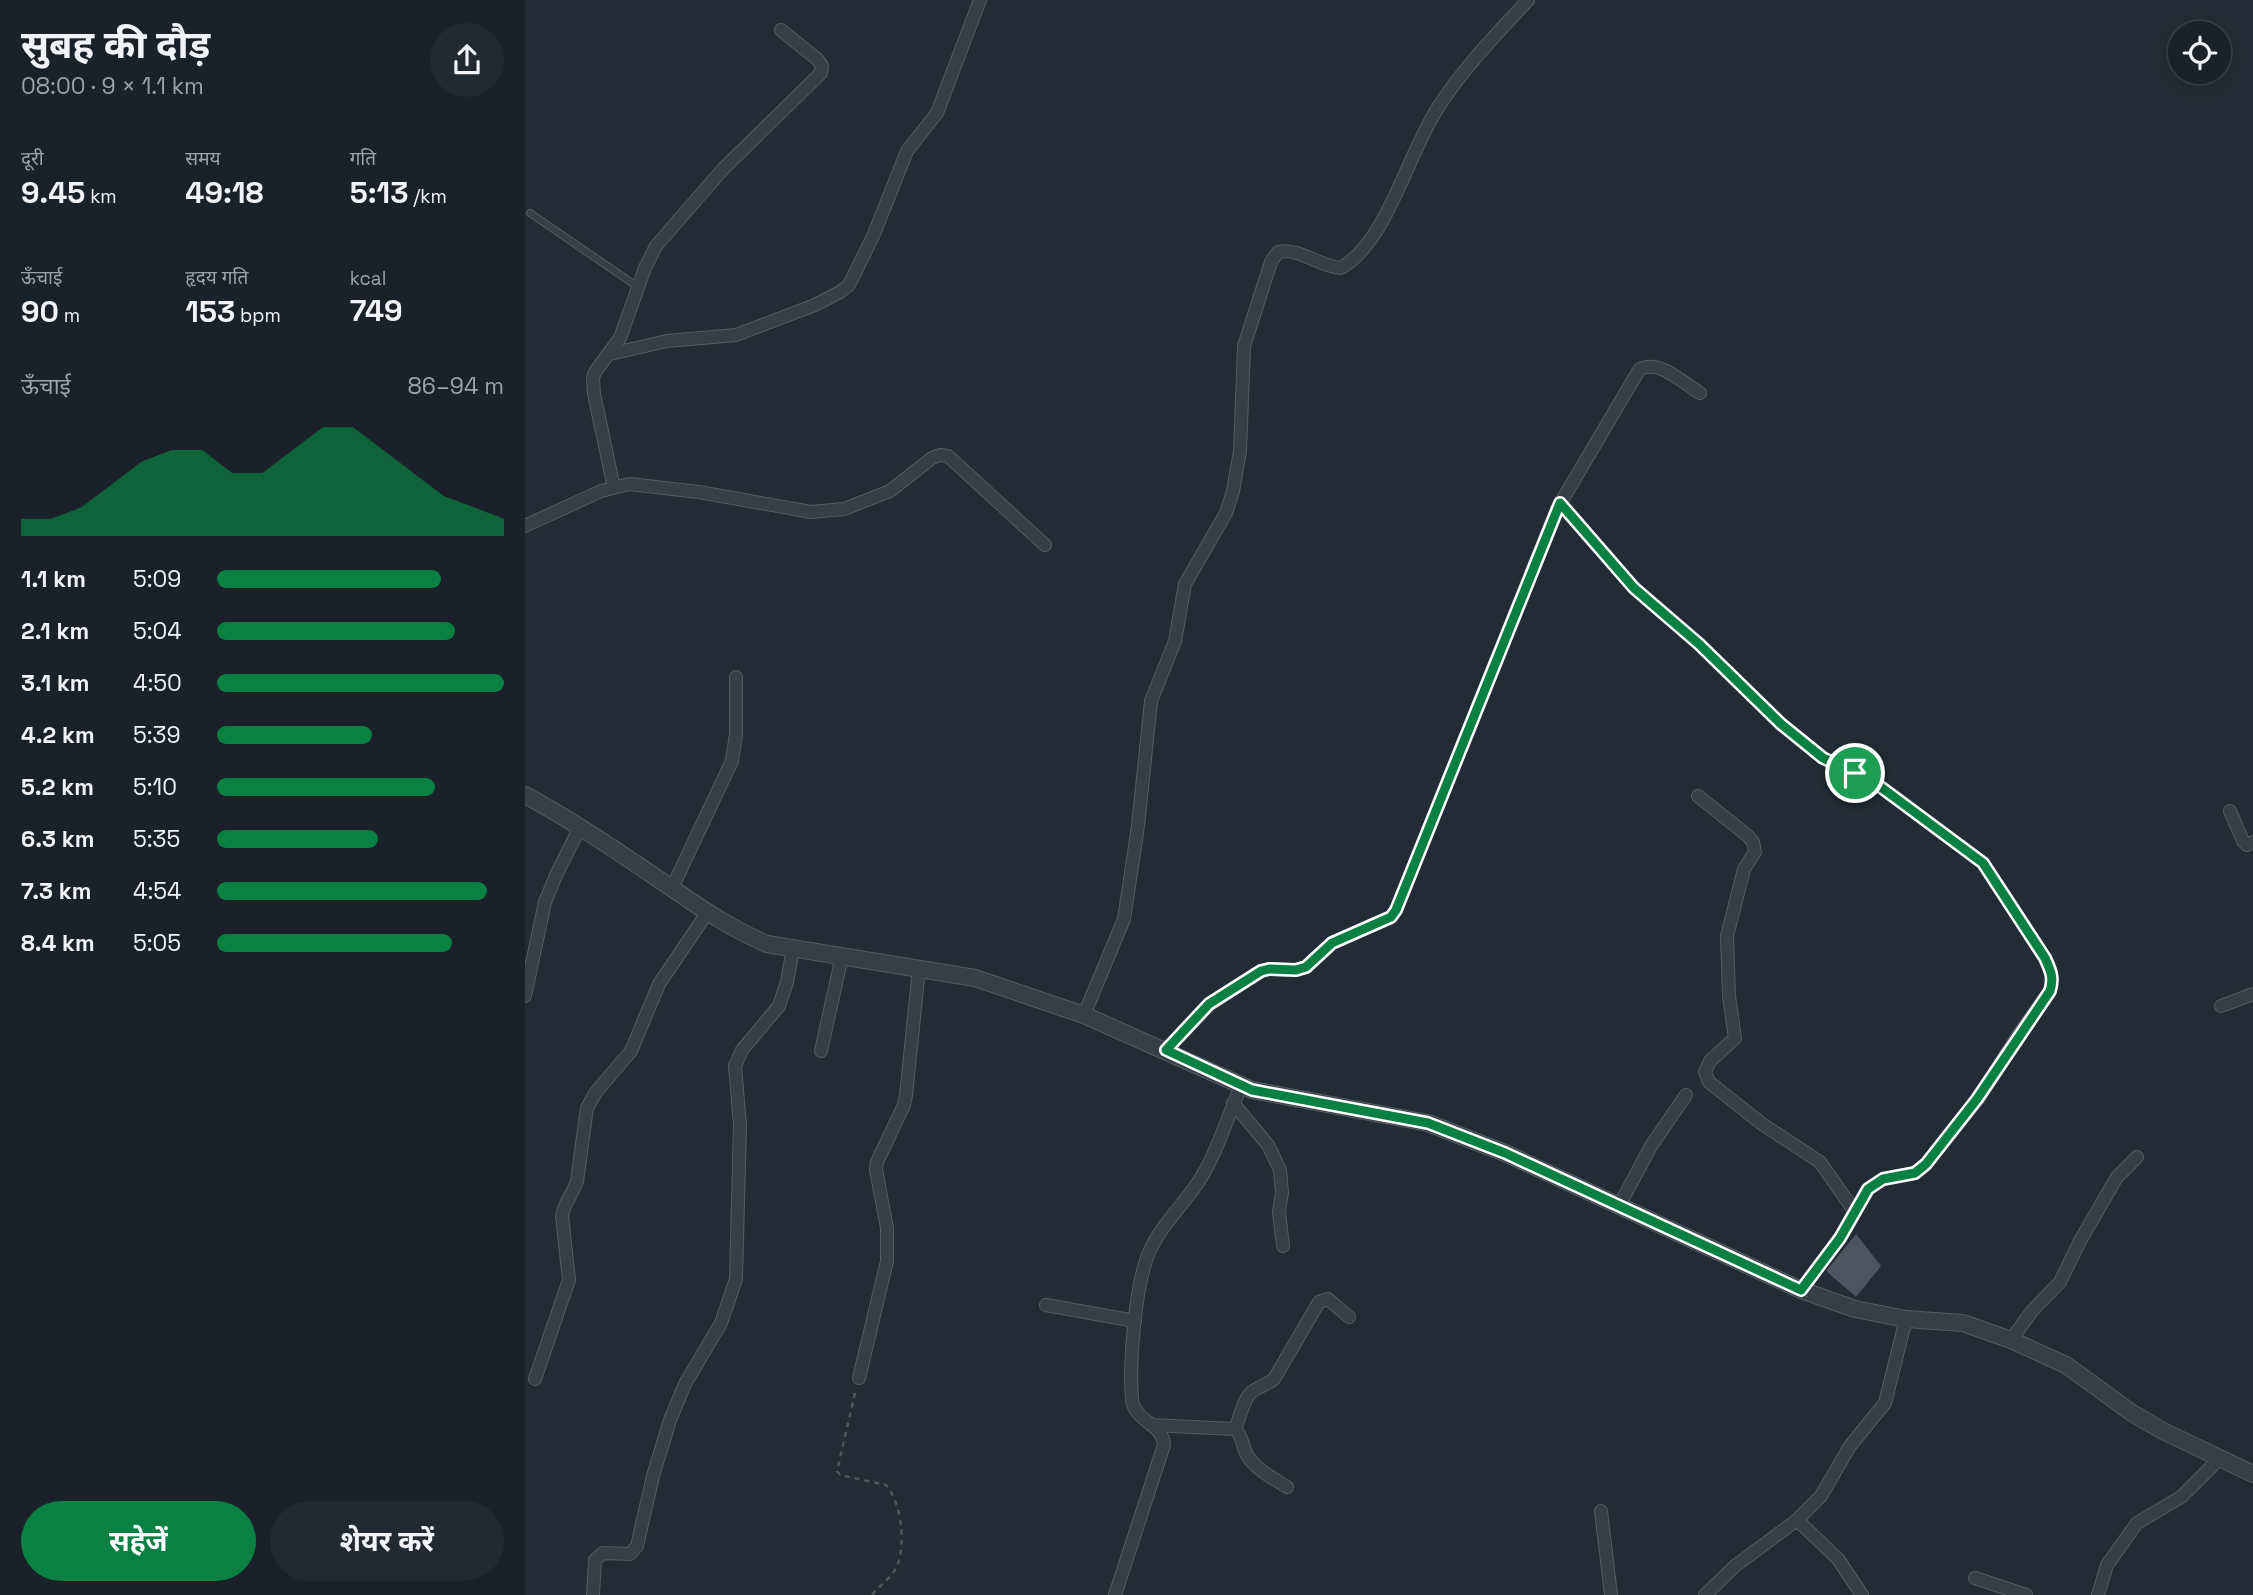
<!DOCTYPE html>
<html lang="hi">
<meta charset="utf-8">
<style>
:root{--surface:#1a2128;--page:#232930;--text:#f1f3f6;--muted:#9fa3a8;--line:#383e45;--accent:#0b8043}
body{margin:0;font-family:"Space Grotesk","Noto Sans Devanagari",sans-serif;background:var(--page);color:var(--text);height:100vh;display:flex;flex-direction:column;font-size:26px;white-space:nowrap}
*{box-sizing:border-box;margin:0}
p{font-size:23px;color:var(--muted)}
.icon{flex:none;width:38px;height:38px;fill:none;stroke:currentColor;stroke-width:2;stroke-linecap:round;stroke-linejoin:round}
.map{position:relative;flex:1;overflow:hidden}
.details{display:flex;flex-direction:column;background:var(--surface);width:525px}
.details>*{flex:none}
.fabs{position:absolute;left:1643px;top:21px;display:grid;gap:14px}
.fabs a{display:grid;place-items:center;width:63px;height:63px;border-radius:50%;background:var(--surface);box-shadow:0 4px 18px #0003,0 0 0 2px var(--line);font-size:35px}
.pin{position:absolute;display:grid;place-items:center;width:60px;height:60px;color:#fff;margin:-30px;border:4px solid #fff;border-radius:50%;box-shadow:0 2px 7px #0007}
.round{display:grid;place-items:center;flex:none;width:74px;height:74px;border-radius:37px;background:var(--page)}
.headline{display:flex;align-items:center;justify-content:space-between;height:119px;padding:0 21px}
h1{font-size:38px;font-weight:700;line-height:52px}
.metrics{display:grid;grid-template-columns:repeat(3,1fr);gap:10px;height:119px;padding:7px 21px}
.metrics div{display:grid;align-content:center}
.metrics b{font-size:30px;font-weight:700}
.metrics small{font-size:19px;font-weight:400}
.metrics p{font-size:19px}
.chart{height:196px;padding:14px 21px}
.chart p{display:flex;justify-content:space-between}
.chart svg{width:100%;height:126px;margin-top:7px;fill:var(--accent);opacity:.7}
.button{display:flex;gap:14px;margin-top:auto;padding:14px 21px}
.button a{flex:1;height:80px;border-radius:42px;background:var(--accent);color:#fff;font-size:28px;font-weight:700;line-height:80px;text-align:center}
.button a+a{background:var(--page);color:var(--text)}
ul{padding:0 21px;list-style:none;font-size:23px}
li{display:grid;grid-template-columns:112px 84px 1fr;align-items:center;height:52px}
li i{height:18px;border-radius:9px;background:var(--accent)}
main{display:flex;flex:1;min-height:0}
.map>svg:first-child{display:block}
</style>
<main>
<section class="details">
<div class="headline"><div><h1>सुबह की दौड़</h1><p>08:00 · 9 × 1.1 km</p></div><a class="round"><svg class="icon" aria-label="share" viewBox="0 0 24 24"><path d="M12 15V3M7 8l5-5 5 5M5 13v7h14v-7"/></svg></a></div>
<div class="metrics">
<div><p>दूरी</p><b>9.45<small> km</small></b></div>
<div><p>समय</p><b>49:18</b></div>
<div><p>गति</p><b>5:13<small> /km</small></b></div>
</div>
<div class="metrics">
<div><p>ऊँचाई</p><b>90<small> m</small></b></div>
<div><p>हृदय गति</p><b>153<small> bpm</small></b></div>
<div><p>kcal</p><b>749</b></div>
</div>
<div class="chart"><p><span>ऊँचाई</span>86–94 m</p>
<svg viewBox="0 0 160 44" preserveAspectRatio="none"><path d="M0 44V38L10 38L20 34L30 26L40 18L50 14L60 14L70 22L80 22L90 14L100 6L110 6L120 14L130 22L140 30L150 34L160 38V44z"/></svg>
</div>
<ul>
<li><b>1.1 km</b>5:09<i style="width:78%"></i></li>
<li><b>2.1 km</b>5:04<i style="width:83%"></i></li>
<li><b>3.1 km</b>4:50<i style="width:100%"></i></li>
<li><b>4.2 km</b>5:39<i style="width:54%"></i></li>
<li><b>5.2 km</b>5:10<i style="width:76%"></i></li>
<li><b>6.3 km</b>5:35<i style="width:56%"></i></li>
<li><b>7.3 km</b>4:54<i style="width:94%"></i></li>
<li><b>8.4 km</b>5:05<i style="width:82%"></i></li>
</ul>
<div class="button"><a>सहेजें</a><a>शेयर करें</a></div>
</section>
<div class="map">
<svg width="1728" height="1595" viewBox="0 0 1728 1595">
<rect width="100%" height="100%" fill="#232c36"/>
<path fill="#4c5661" d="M1331,1234L1356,1266L1331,1297L1301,1271Z"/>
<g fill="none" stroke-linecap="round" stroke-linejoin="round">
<defs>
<path id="service" d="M5,213L113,287"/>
<path id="minor" d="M85,354L142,341L211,335L290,305L315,292L324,285L349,234L382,151L412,113L455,0
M89,488L69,394L68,378L70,372L95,338L120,268L131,246L198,169L296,73L297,66L293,60L256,30
M1035,503L1109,588L1174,644L1256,724L1298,758L1349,782L1458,863L1520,958C1526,971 1529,978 1525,991L1494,1034L1453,1099L1401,1164L1390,1173L1358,1179L1343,1189L1315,1238L1276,1290
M0,526L76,491L104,484L174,492L286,512L319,509L365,491L407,458L415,455L423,456L520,545
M1173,796L1223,836L1228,842L1230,852L1219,869L1202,936L1204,996L1210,1038L1185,1061L1180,1072L1184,1082L1237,1124L1295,1162L1330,1212
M1705,811L1718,841L1722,845L1728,842
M147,888L207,761L211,734V677
M0,996L20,902L32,873L55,827
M1696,1006L1728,994
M559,1015L599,919L613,826L626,701L650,641L660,584L701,513L708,491L715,451L719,346L746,262L753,252C774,247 795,267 816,268C863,241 883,152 914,106C939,67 972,34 1003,0
M641,1050L685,1004L736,971L744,969L771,970L781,967L807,943L866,917L871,910L1032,509L1114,370C1134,358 1158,383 1175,393
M296,1051L317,956
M708,1103L743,1145L755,1170L757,1192L754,1212L758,1246
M1094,1206L1126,1146L1161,1095
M521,1305L610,1321
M1486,1340L1507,1311L1535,1282L1555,1241L1592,1177L1612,1157
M334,1378L362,1261V1228L351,1170L352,1162L379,1105L381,1095L394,969
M10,1379L44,1280L37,1216C39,1203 48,1194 52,1181L62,1108L71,1092L106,1051L134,984L182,913
M626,1425L710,1429C718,1436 717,1446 722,1455C730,1469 749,1479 762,1487
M710,1429C715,1418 718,1398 728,1391C735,1386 742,1385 749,1379L794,1302L803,1299L824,1317
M1076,1511L1086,1595
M1272,1520L1313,1559L1337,1595
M1450,1578L1501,1595
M68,1595L70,1560L78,1553L105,1554L112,1546L128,1476L145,1420L160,1384L196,1323L211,1279L215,1125L210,1066L217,1050L254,1006L262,982L268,948
M590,1595L639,1445C638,1423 609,1422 607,1399C604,1363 610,1288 623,1255C633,1229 656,1207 672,1184C691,1156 702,1118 716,1086
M1180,1595L1210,1566L1272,1520L1296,1496L1325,1446L1360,1403L1381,1319
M1573,1595L1582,1565L1612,1523L1656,1497L1695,1458"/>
<path id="tertiary" d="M0,795C50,822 98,855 145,887C177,909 207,929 242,944L450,978L559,1015L727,1090L903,1123L980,1153L1276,1290L1330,1309L1381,1319L1438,1323L1486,1340L1541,1365L1607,1413L1638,1431L1728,1474"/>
</defs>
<use href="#service" stroke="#545c64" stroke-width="8"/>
<use href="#minor" stroke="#545c64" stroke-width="14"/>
<use href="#tertiary" stroke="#545c64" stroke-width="18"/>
<path stroke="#4a595b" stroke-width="2.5" stroke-dasharray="5 5" stroke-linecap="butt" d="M330,1393L312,1471L315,1475L361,1485C377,1503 382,1549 370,1570C364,1580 354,1586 347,1595"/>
<use href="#service" stroke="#373e46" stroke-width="6"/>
<use href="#minor" stroke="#373e46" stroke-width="12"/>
<use href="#tertiary" stroke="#373e46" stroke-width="16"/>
</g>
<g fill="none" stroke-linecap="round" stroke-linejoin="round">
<defs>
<path id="route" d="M1035,503L1109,588L1174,644L1256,724L1298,758L1349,782L1458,863L1520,958C1526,971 1529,978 1525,991L1452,1099L1401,1164L1390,1173L1358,1179L1343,1189L1315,1238L1276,1290L980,1153L903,1123L727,1090L641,1050L684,1004L736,971L744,969L771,970L781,967L807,943L866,917L871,910Z"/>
</defs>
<use href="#route" stroke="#fff" stroke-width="14"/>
<use href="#route" stroke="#0b8043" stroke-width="9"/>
</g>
</svg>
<div class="fabs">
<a><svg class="icon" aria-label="locate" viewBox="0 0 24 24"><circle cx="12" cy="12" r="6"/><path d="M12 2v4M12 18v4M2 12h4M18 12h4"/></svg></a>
</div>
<div class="pin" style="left:1330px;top:773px;background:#1e9e55"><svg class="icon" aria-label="arrive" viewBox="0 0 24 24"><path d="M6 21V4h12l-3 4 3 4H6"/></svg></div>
</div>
</main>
